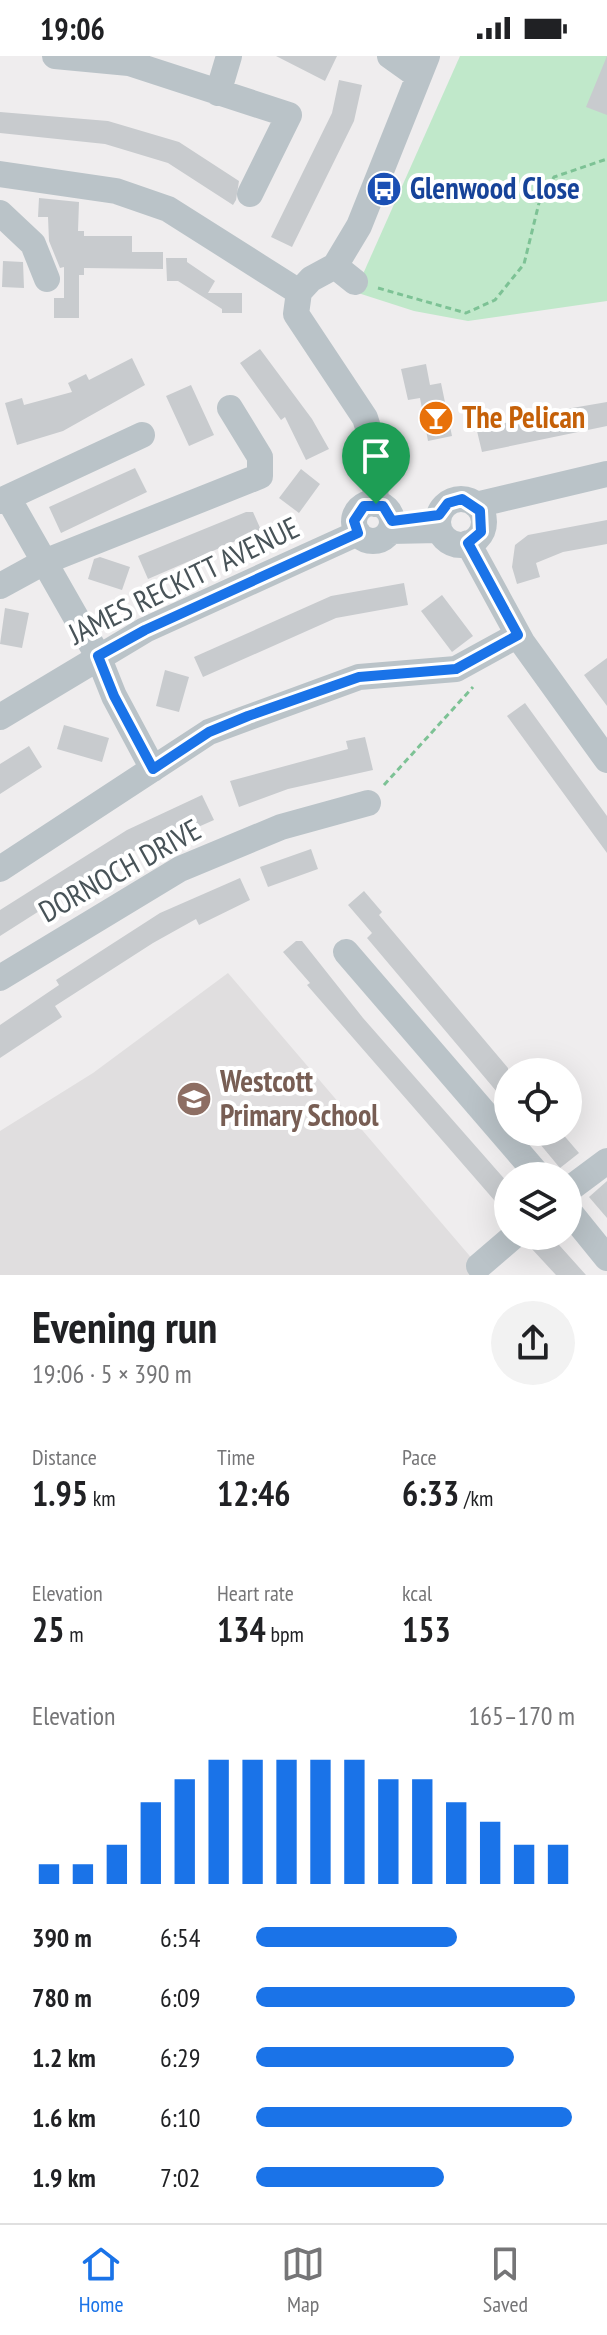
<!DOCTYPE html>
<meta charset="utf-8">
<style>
:root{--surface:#fff;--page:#f2f2f2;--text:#202124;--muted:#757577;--line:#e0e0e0;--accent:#1a73e8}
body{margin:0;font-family:"PT Sans Narrow",sans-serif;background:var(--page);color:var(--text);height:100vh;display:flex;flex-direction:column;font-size:30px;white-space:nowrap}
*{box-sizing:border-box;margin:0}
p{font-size:26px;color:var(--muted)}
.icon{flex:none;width:44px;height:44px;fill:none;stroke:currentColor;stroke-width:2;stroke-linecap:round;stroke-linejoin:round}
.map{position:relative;height:1219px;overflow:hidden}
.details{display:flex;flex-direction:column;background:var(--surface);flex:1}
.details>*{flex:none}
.fabs{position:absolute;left:494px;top:1002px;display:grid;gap:16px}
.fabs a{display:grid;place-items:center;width:88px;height:88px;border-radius:50%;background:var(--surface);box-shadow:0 8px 32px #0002;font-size:40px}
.pin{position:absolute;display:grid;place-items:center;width:68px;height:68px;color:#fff;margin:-82px -34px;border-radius:50% 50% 50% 0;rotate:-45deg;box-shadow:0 0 8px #0007}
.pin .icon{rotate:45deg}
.round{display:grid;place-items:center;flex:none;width:84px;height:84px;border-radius:42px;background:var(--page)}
.overview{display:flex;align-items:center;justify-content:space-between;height:136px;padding:0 32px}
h1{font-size:44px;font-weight:700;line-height:60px}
.metrics{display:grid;grid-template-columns:repeat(3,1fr);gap:12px;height:136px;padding:8px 32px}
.metrics div{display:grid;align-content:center}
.metrics b{font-size:34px;font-weight:700}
.metrics small{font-size:22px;font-weight:400}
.metrics p{font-size:22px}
.chart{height:224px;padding:16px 32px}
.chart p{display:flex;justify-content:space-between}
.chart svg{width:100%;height:144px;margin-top:8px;stroke:var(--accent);stroke-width:6}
ul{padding:0 32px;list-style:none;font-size:26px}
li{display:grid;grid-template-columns:128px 96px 1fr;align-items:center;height:60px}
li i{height:20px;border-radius:10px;background:var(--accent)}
.status{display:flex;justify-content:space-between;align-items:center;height:56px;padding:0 40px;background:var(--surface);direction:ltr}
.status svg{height:22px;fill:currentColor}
.tab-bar{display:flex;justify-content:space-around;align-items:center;height:112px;border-top:2px solid var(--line);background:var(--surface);font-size:22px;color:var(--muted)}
.tab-bar a{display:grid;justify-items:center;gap:4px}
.tab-bar .selected{color:var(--accent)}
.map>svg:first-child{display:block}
</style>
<div class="status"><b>19:06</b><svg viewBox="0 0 49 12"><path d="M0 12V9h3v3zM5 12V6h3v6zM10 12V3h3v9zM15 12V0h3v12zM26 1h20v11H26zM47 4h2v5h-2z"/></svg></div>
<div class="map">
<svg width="607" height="1219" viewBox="0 0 607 1219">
<rect width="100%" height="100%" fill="#efedee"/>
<path fill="#e0dedf" d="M228,917L486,1219H0V1075L93,1017Z"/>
<path fill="#c0e8ca" d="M460,0H607V245L468,265L414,255L355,236Z"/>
<path fill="#c8cbce" d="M276,0H337L325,25Z
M607,0V59L586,51Z
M339,24L362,29L354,65L292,191L271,181L332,57Z
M0,56L108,65L179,86L239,125L236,144L233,149L168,107L105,88L0,77Z
M39,142L79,146L78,175H84V180H132V196H163V213L84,212V219H79V262H54V242H64V211L60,212L49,185L48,161H38Z
M166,202H187V206L215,225L208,237H242V257H222V253L178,225H167Z
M3,205L23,206L24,232L2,231Z
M260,293L312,363L329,393L306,404L285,361L281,364L240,307Z
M132,302L145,329L63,375L17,389L5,347L22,342L24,349L72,336L68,327L86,318L89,324Z
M426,308L430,329L441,327L452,380L428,385L420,342L408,344L401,313Z
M191,329L214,379L189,390L166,340Z
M607,346V370L482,396L477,375L537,358Z
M135,412L147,436L61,477L49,451Z
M301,413L320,428L299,457L279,442Z
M246,456H253L261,474L148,523L138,500Z
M607,464V488L563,496L536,507L540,521L517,528L512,511L515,489L528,479Z
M100,501L130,511L122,534L88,523L94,503Z
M404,527L408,549L336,562L203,621L194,601L331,540Z
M442,539L473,580L452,596L421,555Z
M5,552L29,557L22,592L0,588Z
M607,602V650L584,619Z
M165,614L189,621L179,656L156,650Z
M525,647L607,760V797L507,660Z
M64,669L109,682L102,706L57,693Z
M365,681L373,714L288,733L239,751L230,725L348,693L346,685Z
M29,690L42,711L0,738V708Z
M202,739L214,764L180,779L178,774L132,796L0,880V854L127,774Z
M311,793L318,813L268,831L260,811Z
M240,822L250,844L199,869L196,863L153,887L55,950L62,961L0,1002V969L59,929L56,924L160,857Z
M364,835L382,856L379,859L508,1012V1049L367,882L372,877L348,849Z
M296,885H302L363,962L508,1127V1160L307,929L310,927L283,896Z
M530,1076H561L579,1097L560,1112Z
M607,1125V1162L589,1141Z
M544,1180H551L586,1219H556L531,1192Z"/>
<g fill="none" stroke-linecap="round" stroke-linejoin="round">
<path stroke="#7dc295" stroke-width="3" stroke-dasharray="6 4" stroke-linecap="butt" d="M378,232L466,257L495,244L524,208L539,147L554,121L607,103
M384,729L473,631"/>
<path stroke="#bac3c8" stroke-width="26" d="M55,0L129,7L289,59L250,138
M390,0L418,20
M218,37L229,0
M0,118L116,135L168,153L299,236
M0,157L33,188L47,223
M335,210L355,226
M299,236L311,223L335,210L359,170L427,0
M299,236L296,258L365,362L373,387L376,448
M8,442L98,600L114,640L153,713
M438 466a23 23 0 1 1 46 0a23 23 0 1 1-46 0Z
M0,445L142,379
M354 466a19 19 0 1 1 38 0a19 19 0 1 1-38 0Z
M476,449L607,418
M390,475L439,474
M468,487L522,586L607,704
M0,530L44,506L260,420V401L230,352
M0,661L145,574L358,477
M0,813L209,676L359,621L456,613L518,579
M346,896L539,1120
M0,922L180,813L281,771L368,747
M568,1134L607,1105
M568,1154L607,1202
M479,1210L514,1180"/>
</g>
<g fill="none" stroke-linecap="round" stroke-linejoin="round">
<defs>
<path id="route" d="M462,443L480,455L481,476L468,487L518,579L456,613L359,621L248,660L209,676L153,713L114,640L98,600L145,574L358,477L354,465L364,450H383L392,465L439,459L448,447Z"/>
</defs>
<use href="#route" stroke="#fff" stroke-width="16"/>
<use href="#route" stroke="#1a73e8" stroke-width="10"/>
</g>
<defs>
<symbol id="bus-disc" viewBox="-11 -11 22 22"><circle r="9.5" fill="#1a4fb4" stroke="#fff"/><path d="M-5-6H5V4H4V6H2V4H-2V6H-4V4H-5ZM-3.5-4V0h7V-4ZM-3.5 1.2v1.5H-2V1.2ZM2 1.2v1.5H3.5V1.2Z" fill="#fff"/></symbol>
<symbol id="bar-disc" viewBox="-11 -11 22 22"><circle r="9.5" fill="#e8710a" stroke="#fff"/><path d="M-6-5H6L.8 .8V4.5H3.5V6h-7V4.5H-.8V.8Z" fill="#fff"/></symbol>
<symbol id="school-disc" viewBox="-11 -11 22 22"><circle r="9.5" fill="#8d6e63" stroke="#fff"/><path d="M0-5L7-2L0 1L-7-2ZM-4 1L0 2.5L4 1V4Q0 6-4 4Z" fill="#fff"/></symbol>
</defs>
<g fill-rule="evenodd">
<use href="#bus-disc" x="364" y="113" width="40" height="40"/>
<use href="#bar-disc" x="416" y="342" width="40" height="40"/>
<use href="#school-disc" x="174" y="1023" width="40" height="40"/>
</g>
<g text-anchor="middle" stroke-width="8" stroke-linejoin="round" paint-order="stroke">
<g font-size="30" font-weight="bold" fill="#164399" stroke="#fff" text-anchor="start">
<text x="410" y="143">Glenwood Close</text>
</g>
<g font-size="30" font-weight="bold" fill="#c56008" stroke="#fff" text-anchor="start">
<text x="462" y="372">The Pelican</text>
</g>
<g font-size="30" fill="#485358" stroke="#fff">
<text transform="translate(184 525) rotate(-26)" y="10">JAMES RECKITT AVENUE</text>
<text transform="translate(120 815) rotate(-29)" y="10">DORNOCH DRIVE</text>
</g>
<g font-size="30" font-weight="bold" fill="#785e54" stroke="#fff" text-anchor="start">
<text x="220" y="1036">Westcott<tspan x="220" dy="34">Primary School</tspan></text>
</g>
</g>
</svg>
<div class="fabs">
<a><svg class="icon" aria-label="locate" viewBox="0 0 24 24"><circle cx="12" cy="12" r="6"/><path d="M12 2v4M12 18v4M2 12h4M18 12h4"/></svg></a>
<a><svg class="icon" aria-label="layers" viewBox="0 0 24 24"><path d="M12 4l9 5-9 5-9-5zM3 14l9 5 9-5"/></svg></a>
</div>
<div class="pin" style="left:376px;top:448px;background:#1e9e55"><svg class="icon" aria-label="arrive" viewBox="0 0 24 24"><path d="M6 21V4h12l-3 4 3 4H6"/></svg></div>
</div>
<section class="details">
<div class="overview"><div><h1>Evening run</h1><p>19:06 · 5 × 390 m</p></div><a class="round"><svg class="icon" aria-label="share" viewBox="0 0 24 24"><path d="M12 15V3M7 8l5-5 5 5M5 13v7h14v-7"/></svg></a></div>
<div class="metrics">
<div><p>Distance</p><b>1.95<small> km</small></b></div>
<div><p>Time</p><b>12:46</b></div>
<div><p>Pace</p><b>6:33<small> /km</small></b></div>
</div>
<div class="metrics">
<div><p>Elevation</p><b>25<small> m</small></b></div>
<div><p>Heart rate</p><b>134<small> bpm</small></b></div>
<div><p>kcal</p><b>153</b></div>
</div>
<div class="chart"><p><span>Elevation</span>165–170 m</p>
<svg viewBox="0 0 160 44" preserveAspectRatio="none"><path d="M5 44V38M15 44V38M25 44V32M35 44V19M45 44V12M55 44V6M65 44V6M75 44V6M85 44V6M95 44V6M105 44V12M115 44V12M125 44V19M135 44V25M145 44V32M155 44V32"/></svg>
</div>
<ul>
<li><b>390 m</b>6:54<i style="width:63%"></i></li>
<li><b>780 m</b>6:09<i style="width:100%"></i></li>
<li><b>1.2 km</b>6:29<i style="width:81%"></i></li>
<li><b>1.6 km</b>6:10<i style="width:99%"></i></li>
<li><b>1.9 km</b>7:02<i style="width:59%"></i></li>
</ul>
</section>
<nav class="tab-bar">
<a class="selected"><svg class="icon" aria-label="home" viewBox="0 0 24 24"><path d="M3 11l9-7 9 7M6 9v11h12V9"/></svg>Home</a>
<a><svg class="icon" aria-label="map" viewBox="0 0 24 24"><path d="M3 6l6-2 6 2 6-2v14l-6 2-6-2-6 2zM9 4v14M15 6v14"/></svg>Map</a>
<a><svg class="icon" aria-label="saved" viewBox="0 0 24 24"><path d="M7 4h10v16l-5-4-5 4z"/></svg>Saved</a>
</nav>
